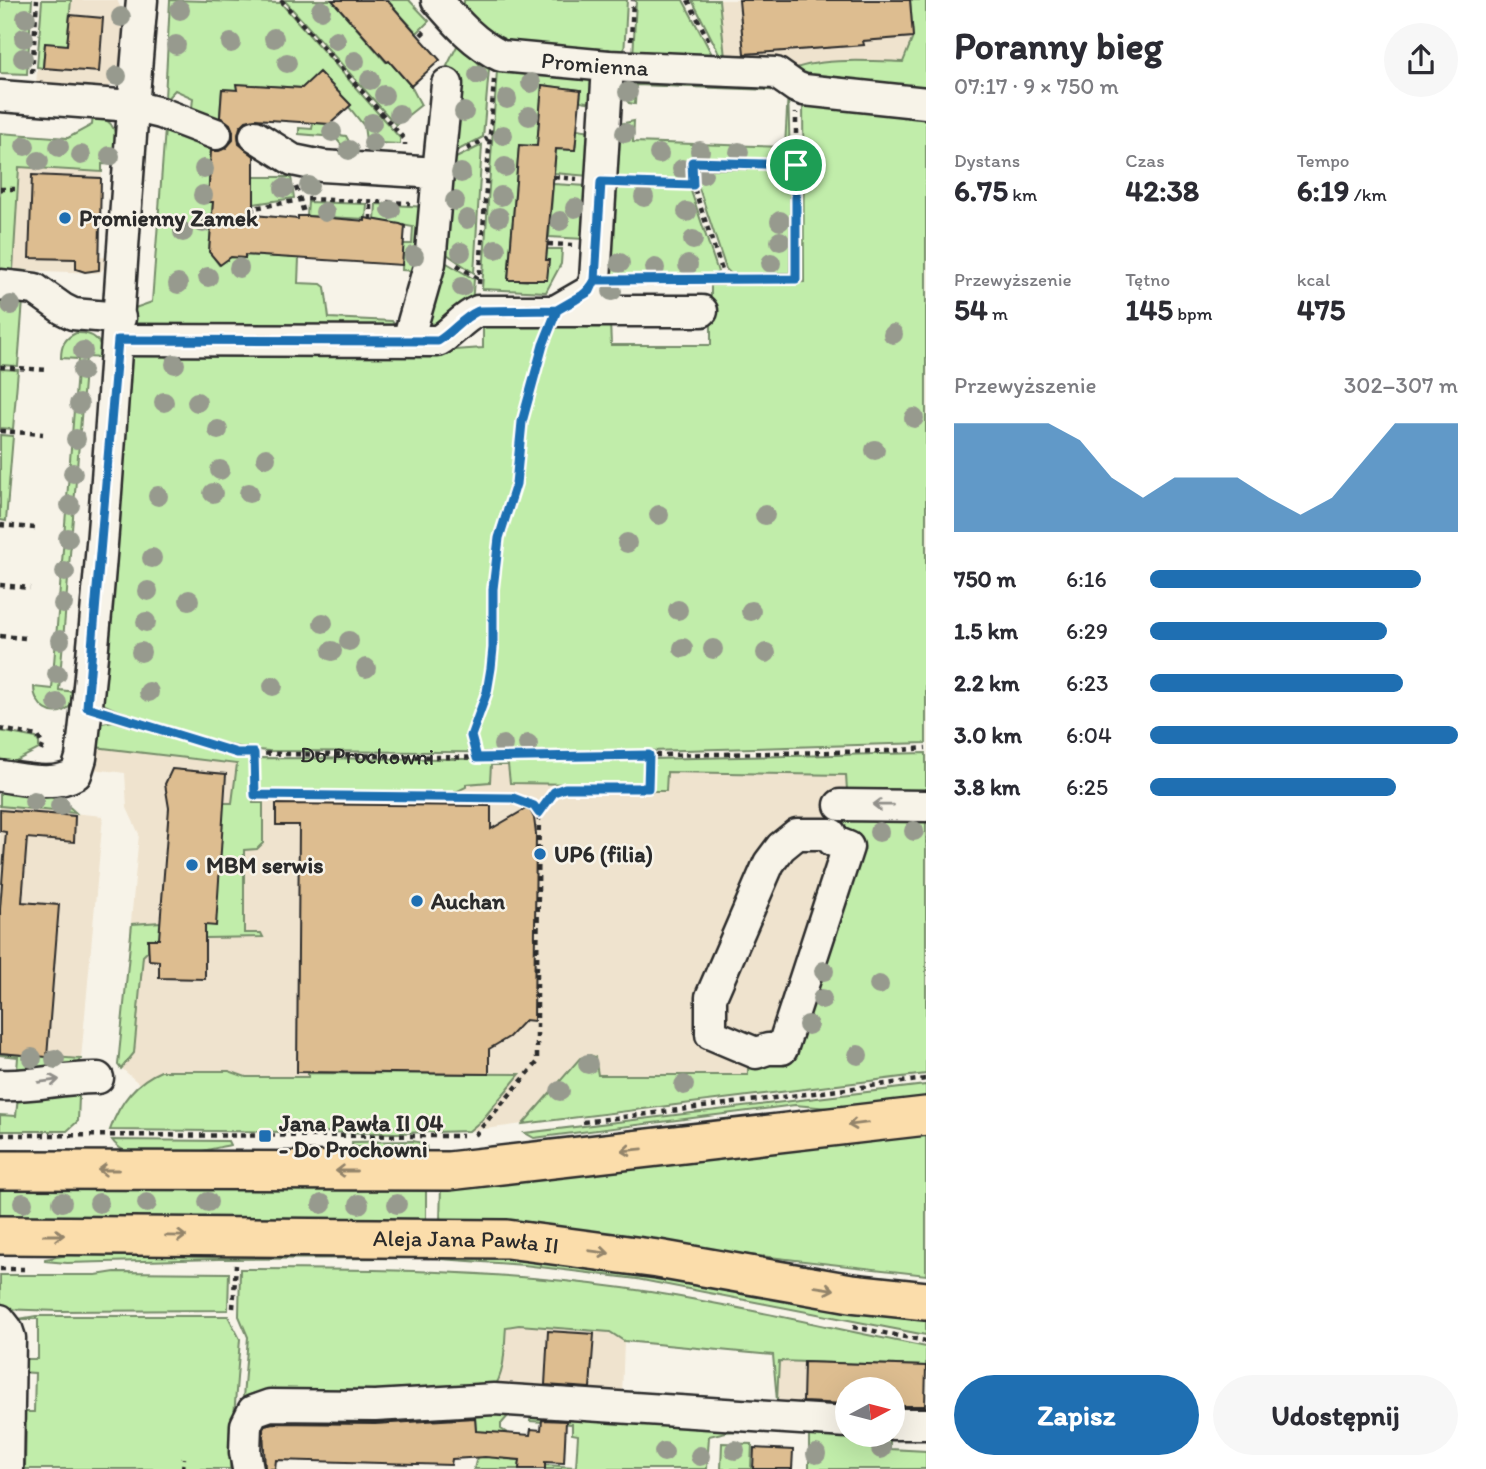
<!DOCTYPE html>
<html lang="pl">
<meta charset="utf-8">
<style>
:root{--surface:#fff;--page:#f7f7f7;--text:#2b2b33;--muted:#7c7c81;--accent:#1f6fb2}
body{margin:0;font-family:Itim,sans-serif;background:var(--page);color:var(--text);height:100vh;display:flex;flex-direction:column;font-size:26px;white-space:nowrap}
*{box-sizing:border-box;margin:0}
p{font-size:23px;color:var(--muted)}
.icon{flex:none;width:38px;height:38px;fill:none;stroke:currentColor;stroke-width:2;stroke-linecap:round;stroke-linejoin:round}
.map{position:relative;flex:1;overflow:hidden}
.sheet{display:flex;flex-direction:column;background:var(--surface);width:560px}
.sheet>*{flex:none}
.needle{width:46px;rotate:83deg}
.tools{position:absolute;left:835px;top:1377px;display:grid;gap:14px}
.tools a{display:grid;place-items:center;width:70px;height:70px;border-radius:50%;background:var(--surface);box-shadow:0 7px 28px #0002;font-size:35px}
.pin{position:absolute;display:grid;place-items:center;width:60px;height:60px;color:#fff;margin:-30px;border:4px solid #fff;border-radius:50%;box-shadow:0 2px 7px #0007}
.round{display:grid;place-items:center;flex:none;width:74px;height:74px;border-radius:37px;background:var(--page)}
.headline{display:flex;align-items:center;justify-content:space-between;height:119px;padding:0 28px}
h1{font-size:38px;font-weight:700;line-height:52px}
.metrics{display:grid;grid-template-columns:repeat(3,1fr);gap:10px;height:119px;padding:7px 28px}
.metrics div{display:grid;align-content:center}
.metrics b{font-size:30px;font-weight:700}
.metrics small{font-size:19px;font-weight:400}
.metrics p{font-size:19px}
.chart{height:196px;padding:14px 28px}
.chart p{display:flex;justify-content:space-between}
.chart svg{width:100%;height:126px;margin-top:7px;fill:var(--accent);opacity:.7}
.cta{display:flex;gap:14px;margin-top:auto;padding:14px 28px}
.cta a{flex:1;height:80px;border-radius:42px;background:var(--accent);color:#fff;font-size:28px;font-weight:700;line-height:80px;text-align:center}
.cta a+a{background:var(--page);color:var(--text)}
ul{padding:0 28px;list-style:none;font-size:23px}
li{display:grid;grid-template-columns:112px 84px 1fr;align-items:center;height:52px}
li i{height:18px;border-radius:9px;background:var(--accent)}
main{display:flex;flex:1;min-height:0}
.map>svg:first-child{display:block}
</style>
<main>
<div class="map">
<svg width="926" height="1469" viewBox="0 0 926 1469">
<rect width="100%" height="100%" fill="#f7f3e8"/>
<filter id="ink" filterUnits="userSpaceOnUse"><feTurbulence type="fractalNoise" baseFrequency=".0143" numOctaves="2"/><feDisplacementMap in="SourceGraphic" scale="14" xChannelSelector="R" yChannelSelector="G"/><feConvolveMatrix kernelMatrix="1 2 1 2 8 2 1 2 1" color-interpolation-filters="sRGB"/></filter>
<g filter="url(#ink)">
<path fill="#efe3ce" d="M42,0H117L128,22L121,79L101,91L36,86Z
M719,0H910L913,37L903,62L861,60L789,71L726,67Z
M19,167L102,172L99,257L112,258V261L99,273L13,270Z
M113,721L173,737L222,754L251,758L651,759V791L666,772L846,775L847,818L833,841L782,1049L748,1075H597V1061L593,1056H585L580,1058L523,1124L469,1131L482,1120L519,1074L309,1073L308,1077H172L153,1096L118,1065L139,834L127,808L125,773L93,769L97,724Z
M0,806L103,816L81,1059L0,1053Z
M519,1325L610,1332L617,1336L624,1341L622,1396L493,1389L503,1365L506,1327Z
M778,1361L926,1366V1416L893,1415L892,1390H847V1414L776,1405Z"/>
<path fill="#c1edaa" stroke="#768c6a" stroke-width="2" d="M0,0H32L27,74L0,73Z
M42,0H71L67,45L45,43L43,68L37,67Z
M170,0L281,3L400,138V144L378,143L376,156H372L367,148L364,126L349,107L351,105L320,73L302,88L237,84V90L222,89L220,114H222V123L191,118L193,98L175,90L160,106L147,101L165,98Z
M284,0H332L386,62L389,61L411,86L421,105L396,125Z
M387,0H409L429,21L417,33Z
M464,0H627L624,56L508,46L464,13Z
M636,0H683L716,62L633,57Z
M692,0H719L726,67Z
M910,0H926V98L841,91L789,71C817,57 872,61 903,62L913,37Z
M459,42L480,65L489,69L483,137L451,154L460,79L447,66Z
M497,70L584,75L596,80L594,103L580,101L581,90L542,85L537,146H519L508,279L527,281L548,260H546L547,249H562L561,264L546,292L482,289Z
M621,78L767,88L770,90L636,85L635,104L629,103L622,95Z
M788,91L790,160L689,159V182L614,178L619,124L634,121L633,142L785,147Z
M803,95L926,107V743L579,753L269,751C231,748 198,737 162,725C141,719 120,713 101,703L128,352H425L483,348V322H610L611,345H711V285L804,282Z
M93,114C120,120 117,142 119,165L102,164V172L19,167L13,270L26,271L25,275L0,277V133L68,138L92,125Z
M313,123L330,124L339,135L346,136L353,149L352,158L335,137L299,134V128L312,129Z
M165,129L211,145L208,202H213L209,251L219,265L231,257L244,258L245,255L299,258L298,283L321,284L325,287L329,318L392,321L396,327L130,330L132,309L152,302Z
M577,129L592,131L589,176L554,173L556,149L575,150Z
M482,145L474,273L441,250L450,161Z
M698,169H791L790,273L732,275L726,269L698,185Z
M254,177H291L294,198L247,205Z
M553,184L587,186L584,239L549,237Z
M614,186L690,188L718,272L712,277L612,276Z
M308,202L367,204L366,219L307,216Z
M376,204L426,207L416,271L402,270L403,244H412L413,227L375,220Z
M440,259L474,279L472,305L429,328H424Z
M0,294L23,300L18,366L0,365Z
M76,333C95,332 101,341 104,358L86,357L59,690L77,692C75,697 74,704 69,707C53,721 34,706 34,687L52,689L78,359L61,358C61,345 65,338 76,333Z
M0,369L18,370L13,429L0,428Z
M0,435L13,436L6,521L0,520Z
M113,721L173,737L222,754L251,758L253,803H263V843L257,849L244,850V933H261L263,937L148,939V951L143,956L134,1053L121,1069L118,1065L132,924L161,922L224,803H232L237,764L95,747L97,724Z
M0,731L36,738L39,743V749L8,765L0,764Z
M926,753V795L847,790L846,775L667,772L666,791H651V759Z
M258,758L645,760L644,785L510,783L508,765H491L490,782L466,784V787L454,793L258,792Z
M0,788C25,791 58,793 76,813L0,806Z
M926,817V1074L523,1124L580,1058L590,1055L595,1057L598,1075H748V1062L782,1049L837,825L847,818Z
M0,1053L81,1059L73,1068L36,1074L35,1067L17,1070L18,1057L0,1055Z
M161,1071H229L246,1077H308V1073L520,1074L482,1120L469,1131L397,1133L110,1130C119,1104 135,1082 161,1071Z
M926,1085V1098L923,1099L840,1109L795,1105L534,1138L525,1133Z
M74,1091L79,1097L78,1121L67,1131H0V1115L16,1116L18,1096Z
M926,1130V1275L716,1251L440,1223L441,1185Z
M112,1140L228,1141L230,1145C200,1151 132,1170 112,1140Z
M413,1141L426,1144L427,1157H404L352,1146V1142Z
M0,1183L426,1185V1223L0,1220Z
M108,1248L425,1250L424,1258L219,1259L67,1263L45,1261V1259Z
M440,1250L524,1257L926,1316V1335L637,1279L524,1265L441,1259Z
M240,1269C369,1269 495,1270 623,1288C724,1302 825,1327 926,1347V1366L779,1361L777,1401L773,1355L624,1341L610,1332L519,1325L506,1327C504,1347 506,1372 493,1389L420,1388L281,1395L241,1422L248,1337L239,1316Z
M115,1272L229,1273L228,1310L59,1311L0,1309V1275H96Z
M36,1316H228L240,1339L230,1469H25L26,1423L18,1422V1412H34L35,1373L19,1372V1359H38V1319H19Z
M452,1407L509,1415L501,1424V1429L507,1433L505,1459L520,1460L519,1469H474L477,1457L475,1415Z
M531,1412L748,1430L726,1432L709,1436L707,1469H545V1465L576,1467L578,1435L572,1434V1424L530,1421Z
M809,1425L847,1435H890V1449L926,1451V1469H809Z
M722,1443L752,1444L751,1469H721Z"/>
<path fill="#ddbd90" stroke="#2b2b2b" stroke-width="2" d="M332,0H387L440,60L411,86L389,61L387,62Z
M739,0H910L913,37L863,41L864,45L744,54Z
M70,15L103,18L99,72L43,68L45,43L67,45Z
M319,72L351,105L330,124L255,119L246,121L240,127L238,135L239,144L254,156V215L298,219V216H307L365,221V218L400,224L405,226L402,265L245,255V258L231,257L220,265L209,252L213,202H208L211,151H219L226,148L233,140V131L230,124L220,117L222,89L237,90L236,84L302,88Z
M542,85L581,90L575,150L556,149L546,260H549L547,280H508L519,145L537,146Z
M32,175L101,178L99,270L85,272L76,269V259L29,258Z
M172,769L226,774L216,926L205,925V979L159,978V961L149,960L148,939H159L169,808L165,784Z
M276,804L491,806V829L529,807L534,818L536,834L534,1021L525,1020L509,1037L489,1049V1074L297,1072L299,825H276Z
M0,810L75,816L74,842L27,838L22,902L59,905L47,1057L0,1053V909L6,832L0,831Z
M548,1331L594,1334L590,1388L545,1385Z
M804,1362L926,1366L925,1406H892V1390H847L846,1404L803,1402Z
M475,1418L476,1431L530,1435L531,1429L541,1430L542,1420L566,1421L564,1463L545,1462V1469H519L520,1460L485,1457L452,1459L451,1465L276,1460L275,1469H265L263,1429L265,1425L273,1423L375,1424Z
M754,1448L793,1450L792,1469H753Z"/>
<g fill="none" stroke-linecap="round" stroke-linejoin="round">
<defs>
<g id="minor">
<path id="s2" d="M437,0C456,22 475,44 501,56L608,66L776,73L796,87L804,90L926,103"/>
<path d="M0,96L132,106L161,113L216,134"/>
<path d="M255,136L293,160L322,166L438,173L430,263L408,340"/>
<path d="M438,173L447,84"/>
<path d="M0,285L35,289L63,309L73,314L120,318"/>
<path d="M557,310L590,291L595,280L608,66"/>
<path d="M118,340L438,341C453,332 462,318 478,311H702"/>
<path d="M0,776C24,779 54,787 76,774L81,758C111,506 119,252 142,0"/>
<path d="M840,805L926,806"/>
<path d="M797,834H831L833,841L848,847L782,1049H768L756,1053L711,1034V997L769,863L781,847Z"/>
<path d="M0,1085C33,1087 65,1077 98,1078"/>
<path d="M0,1320L7,1329L10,1338L8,1469"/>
<path d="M892,1424H926"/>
<path d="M248,1469L245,1452L246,1425L253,1411L270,1405L375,1406L494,1399L847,1422"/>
</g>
<g id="major">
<path d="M0,1170L449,1171L926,1116"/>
<path id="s3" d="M0,1235L507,1239L658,1259L851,1293L926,1301"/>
</g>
</defs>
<use href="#minor" stroke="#2b2b2b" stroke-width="35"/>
<use href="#major" stroke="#2b2b2b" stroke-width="42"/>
<g stroke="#2b2b2b" stroke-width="4.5" stroke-dasharray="5 5" stroke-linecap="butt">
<path d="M281,0L405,140V145"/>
<path d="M688,0L710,43"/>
<path d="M421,35L428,28"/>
<path d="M631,41L633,0"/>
<path d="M32,73L37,0"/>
<path d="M467,149L488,138"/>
<path d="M554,177L577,179"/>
<path d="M628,182L693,185"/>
<path d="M296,187L305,216"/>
<path d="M0,189H18"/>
<path d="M248,209L307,199L410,203"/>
<path d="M371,220V202"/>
<path d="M548,244L572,245"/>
<path d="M457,265L479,279"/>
<path d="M725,279L693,185L692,162L796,165"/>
<path d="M621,280L796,279V113"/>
<path d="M479,284L494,80"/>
<path d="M0,367L48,370"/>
<path d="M0,431L43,434"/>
<path d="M0,525L35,528"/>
<path d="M0,585L30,588"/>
<path d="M0,636L26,638"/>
<path id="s1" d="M111,714L237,753L489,758L890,751L926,748"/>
<path d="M0,729L38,736L43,746L40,753"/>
<path d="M254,753L255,795L513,798L534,806L539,812"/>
<path d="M477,758L471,736L487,692L491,668L493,647V588L499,538L516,484L522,422L546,336"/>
<path d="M534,968H537L539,812L554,792L565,788H648L649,755"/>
<path d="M583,1122L926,1079"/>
<path d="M0,1135L463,1136"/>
<path d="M475,1135L537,1063V968"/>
<path d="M0,1269H24"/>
<path d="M233,1308L236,1265"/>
<path d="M853,1327L926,1341"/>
<path d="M183,1469L184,1458"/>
</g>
<use href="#minor" stroke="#f7f3e8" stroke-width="30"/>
<use href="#major" stroke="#fbddab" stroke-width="37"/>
</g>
<g fill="#979a8e">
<circle cx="180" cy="10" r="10"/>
<circle cx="321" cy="10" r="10"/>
<circle cx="121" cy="17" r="10"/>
<circle cx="26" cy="18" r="10"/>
<circle cx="24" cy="38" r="10"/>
<circle cx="274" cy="38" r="10"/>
<circle cx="336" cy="40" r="10"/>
<circle cx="231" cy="43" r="10"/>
<circle cx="176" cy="45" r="10"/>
<circle cx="23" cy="58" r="10"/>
<circle cx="355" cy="61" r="10"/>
<circle cx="287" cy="63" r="10"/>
<circle cx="478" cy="75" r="10"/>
<circle cx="117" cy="76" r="10"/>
<circle cx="370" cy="80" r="10"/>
<circle cx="531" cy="83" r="10"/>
<circle cx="628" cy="92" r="10"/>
<circle cx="384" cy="95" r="10"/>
<circle cx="507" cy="99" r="10"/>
<circle cx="464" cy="112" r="10"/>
<circle cx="399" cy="114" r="10"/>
<circle cx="529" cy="116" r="10"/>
<circle cx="372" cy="123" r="10"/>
<circle cx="332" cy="132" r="10"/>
<circle cx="625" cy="133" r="10"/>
<circle cx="503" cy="135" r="10"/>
<circle cx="373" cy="143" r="10"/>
<circle cx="25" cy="146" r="10"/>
<circle cx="59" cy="147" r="10"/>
<circle cx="349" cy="150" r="10"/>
<circle cx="700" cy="151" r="10"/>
<circle cx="739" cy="152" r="10"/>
<circle cx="659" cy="154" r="10"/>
<circle cx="81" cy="155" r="10"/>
<circle cx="110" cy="156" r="10"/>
<circle cx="39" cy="161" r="10"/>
<circle cx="505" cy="167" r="10"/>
<circle cx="204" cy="169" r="10"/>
<circle cx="682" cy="169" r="10"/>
<circle cx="461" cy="173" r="10"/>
<circle cx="703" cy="174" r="10"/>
<circle cx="782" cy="177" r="10"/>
<circle cx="309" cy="186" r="10"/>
<circle cx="284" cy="188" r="10"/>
<circle cx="203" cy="195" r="10"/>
<circle cx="501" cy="196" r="10"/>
<circle cx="644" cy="197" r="10"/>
<circle cx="455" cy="201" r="10"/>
<circle cx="575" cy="208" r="10"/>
<circle cx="391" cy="210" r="10"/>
<circle cx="325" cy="212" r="10"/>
<circle cx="687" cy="212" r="10"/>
<circle cx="499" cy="217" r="10"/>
<circle cx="467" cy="219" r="10"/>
<circle cx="560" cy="221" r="10"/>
<circle cx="780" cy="221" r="10"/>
<circle cx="203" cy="223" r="10"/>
<circle cx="183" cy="232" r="10"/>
<circle cx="693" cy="240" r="10"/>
<circle cx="780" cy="241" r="10"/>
<circle cx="496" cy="249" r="10"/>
<circle cx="461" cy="252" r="10"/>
<circle cx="414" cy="256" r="10"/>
<circle cx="620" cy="263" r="10"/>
<circle cx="771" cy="263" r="10"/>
<circle cx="688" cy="265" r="10"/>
<circle cx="239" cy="268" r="10"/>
<circle cx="655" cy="268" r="10"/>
<circle cx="208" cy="277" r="10"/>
<circle cx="178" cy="284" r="10"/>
<circle cx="462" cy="287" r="10"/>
<circle cx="612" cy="291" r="10"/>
<circle cx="11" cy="305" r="10"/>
<circle cx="893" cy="334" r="10"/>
<circle cx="83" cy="351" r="10"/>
<circle cx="175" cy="364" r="10"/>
<circle cx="82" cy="371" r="10"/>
<circle cx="164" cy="402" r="10"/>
<circle cx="197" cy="402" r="10"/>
<circle cx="79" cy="404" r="10"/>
<circle cx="914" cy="418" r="10"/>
<circle cx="218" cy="430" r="10"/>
<circle cx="76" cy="439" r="10"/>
<circle cx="875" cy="450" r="10"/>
<circle cx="266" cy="458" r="10"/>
<circle cx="220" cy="470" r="10"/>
<circle cx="73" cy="473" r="10"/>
<circle cx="213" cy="493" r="10"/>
<circle cx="249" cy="493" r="10"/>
<circle cx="158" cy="496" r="10"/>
<circle cx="70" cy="505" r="10"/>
<circle cx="659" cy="515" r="10"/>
<circle cx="765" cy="515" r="10"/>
<circle cx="68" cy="538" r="10"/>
<circle cx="627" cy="543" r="10"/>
<circle cx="152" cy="558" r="10"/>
<circle cx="65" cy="572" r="10"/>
<circle cx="148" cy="591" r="10"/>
<circle cx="189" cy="600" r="10"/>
<circle cx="63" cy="604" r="10"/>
<circle cx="678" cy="610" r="10"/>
<circle cx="751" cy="611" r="10"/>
<circle cx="146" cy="622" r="10"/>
<circle cx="323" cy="623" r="10"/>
<circle cx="60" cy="640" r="10"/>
<circle cx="349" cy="641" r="10"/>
<circle cx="683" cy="648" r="10"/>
<circle cx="713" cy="649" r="10"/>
<circle cx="332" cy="651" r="10"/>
<circle cx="141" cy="652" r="10"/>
<circle cx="766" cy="653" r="10"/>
<circle cx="366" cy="668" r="10"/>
<circle cx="57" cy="674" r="10"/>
<circle cx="273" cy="686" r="10"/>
<circle cx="149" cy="692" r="10"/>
<circle cx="57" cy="703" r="10"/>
<circle cx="528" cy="744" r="10"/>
<circle cx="503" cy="745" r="10"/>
<circle cx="34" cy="801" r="10"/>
<circle cx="60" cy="806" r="10"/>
<circle cx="914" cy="831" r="10"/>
<circle cx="879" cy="832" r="10"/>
<circle cx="824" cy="971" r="10"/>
<circle cx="879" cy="985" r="10"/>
<circle cx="822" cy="999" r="10"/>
<circle cx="808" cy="1025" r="10"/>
<circle cx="858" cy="1055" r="10"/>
<circle cx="32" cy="1058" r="10"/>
<circle cx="55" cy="1059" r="10"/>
<circle cx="588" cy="1064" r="10"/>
<circle cx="684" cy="1085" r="10"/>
<circle cx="560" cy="1091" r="10"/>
<circle cx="62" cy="1202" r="10"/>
<circle cx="208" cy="1202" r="10"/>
<circle cx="23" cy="1203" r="10"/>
<circle cx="99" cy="1203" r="10"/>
<circle cx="147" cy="1203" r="10"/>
<circle cx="322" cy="1204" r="10"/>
<circle cx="359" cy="1204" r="10"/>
<circle cx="397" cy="1204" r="10"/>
<circle cx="881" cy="1449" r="10"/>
<circle cx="735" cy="1450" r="10"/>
<circle cx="664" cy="1452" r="10"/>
<circle cx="816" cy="1454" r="10"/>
<circle cx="700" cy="1456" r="10"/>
</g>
<defs><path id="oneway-shaft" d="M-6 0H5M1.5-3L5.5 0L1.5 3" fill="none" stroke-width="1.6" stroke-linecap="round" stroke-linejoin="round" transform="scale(1.75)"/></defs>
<g stroke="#918f8a">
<use href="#oneway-shaft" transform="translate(883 805) rotate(-179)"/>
<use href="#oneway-shaft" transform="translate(49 1081) rotate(-8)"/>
</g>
<g stroke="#93846b">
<use href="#oneway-shaft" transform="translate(858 1124) rotate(173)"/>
<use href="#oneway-shaft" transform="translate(632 1150) rotate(174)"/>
<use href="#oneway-shaft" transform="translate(108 1170) rotate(-180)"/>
<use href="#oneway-shaft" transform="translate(346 1171) rotate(-180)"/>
<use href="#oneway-shaft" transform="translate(54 1235)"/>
<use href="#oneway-shaft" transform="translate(176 1236) rotate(1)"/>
<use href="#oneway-shaft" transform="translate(599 1252) rotate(8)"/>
<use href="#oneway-shaft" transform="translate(824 1288) rotate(9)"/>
</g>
</g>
<g fill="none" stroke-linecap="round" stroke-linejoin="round" filter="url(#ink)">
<defs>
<path id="route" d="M796,165V279L595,280L590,291L557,310L478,311C462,318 453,332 438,341L118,340L87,707L237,753H254L255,795L513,798L534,806L539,813L554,792L565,788H648L649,755L477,758L471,736L487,692L491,668L493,648V589L499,538L516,484L522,422L543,345L557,310C573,301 587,296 595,280L601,182L693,185L692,162L796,165"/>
</defs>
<use href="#route" stroke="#fff" stroke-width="14"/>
<use href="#route" stroke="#1f6fb2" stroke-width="9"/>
</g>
<g fill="#1f6fb2" stroke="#f7f3e8" stroke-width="2.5">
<circle cx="65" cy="218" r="7"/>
<circle cx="540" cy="854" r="7"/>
<circle cx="192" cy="865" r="7"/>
<circle cx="417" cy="901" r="7"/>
<rect x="258" y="1129" width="14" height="14" rx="3.5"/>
</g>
<g text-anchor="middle" stroke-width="5" stroke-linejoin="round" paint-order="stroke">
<g font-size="23" fill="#2b2b2b" stroke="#f7f3e8">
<text dy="8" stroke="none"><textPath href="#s2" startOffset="180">Promienna</textPath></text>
<text dy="8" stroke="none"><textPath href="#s1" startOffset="262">Do Prochowni</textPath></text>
<text dy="8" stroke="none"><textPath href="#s3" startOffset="466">Aleja Jana Pawła II</textPath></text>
</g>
<g font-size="23" font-weight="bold" fill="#2b2b2b" stroke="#f7f3e8" text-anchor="start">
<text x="79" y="226">Promienny Zamek</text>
<text x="554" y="862">UP6 (filia)</text>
<text x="206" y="873">MBM serwis</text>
<text x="431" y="909">Auchan</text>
<text x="279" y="1131">Jana Pawła II 04<tspan x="279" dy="26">- Do Prochowni</tspan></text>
</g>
</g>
</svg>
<div class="tools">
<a><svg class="needle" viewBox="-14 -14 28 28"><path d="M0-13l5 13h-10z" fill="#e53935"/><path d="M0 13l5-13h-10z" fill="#7c7c81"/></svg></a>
</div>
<div class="pin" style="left:796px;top:165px;background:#1e9e55"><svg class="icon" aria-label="arrive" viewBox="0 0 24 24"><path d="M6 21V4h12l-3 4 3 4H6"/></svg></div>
</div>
<section class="sheet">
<div class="headline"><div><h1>Poranny bieg</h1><p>07:17 · 9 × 750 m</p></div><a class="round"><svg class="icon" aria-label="share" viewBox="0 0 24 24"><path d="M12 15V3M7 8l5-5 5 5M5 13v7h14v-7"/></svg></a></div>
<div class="metrics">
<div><p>Dystans</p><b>6.75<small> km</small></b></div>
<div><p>Czas</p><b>42:38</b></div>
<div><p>Tempo</p><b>6:19<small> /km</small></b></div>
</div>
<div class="metrics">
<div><p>Przewyższenie</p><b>54<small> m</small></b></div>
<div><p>Tętno</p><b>145<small> bpm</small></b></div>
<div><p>kcal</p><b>475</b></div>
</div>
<div class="chart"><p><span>Przewyższenie</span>302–307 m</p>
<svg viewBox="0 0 160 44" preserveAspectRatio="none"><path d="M0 44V6L10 6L20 6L30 6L40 12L50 25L60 32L70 25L80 25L90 25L100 32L110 38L120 32L130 19L140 6L150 6L160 6V44z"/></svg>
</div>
<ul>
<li><b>750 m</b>6:16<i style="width:88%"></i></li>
<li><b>1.5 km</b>6:29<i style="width:77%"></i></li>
<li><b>2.2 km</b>6:23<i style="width:82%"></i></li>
<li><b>3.0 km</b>6:04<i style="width:100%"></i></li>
<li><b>3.8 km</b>6:25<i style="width:80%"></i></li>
</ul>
<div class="cta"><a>Zapisz</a><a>Udostępnij</a></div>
</section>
</main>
